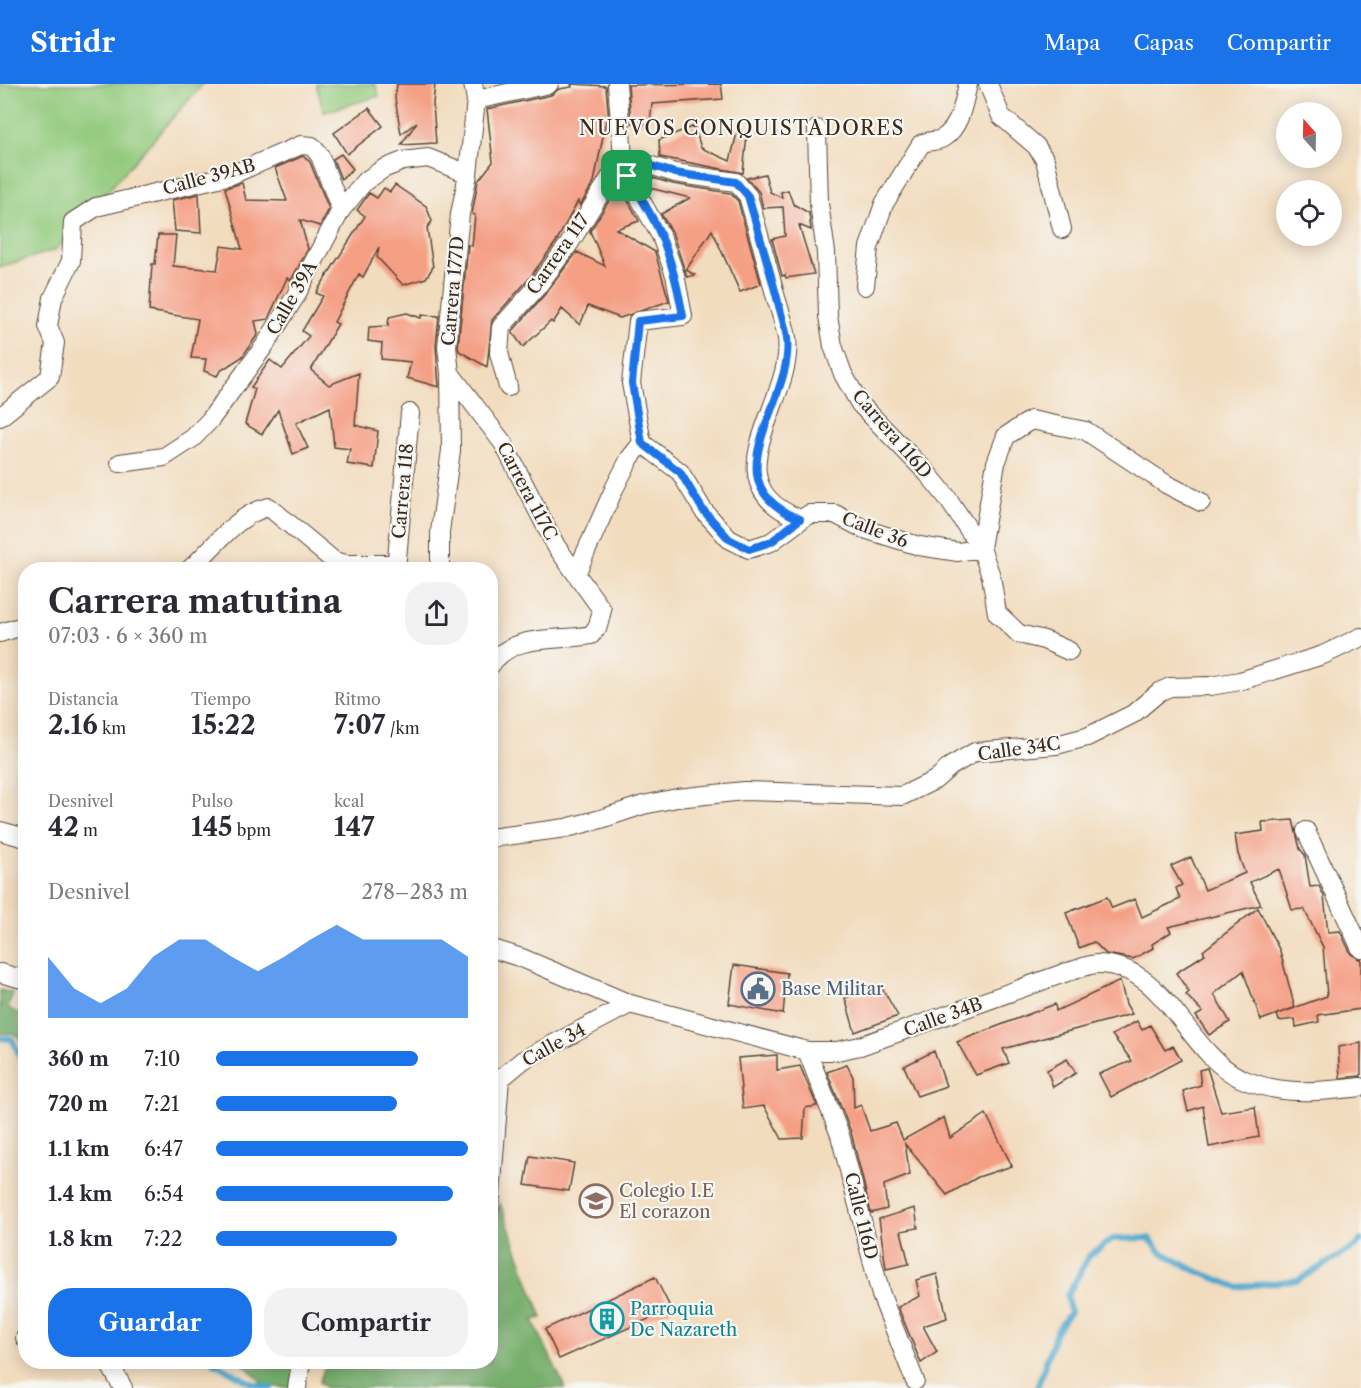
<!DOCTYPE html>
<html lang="es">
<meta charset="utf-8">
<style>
:root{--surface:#fff;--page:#f2f2f3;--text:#2b2b33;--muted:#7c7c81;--accent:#1a73e8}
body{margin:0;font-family:"Libre Caslon Text",serif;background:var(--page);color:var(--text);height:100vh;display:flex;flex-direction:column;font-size:22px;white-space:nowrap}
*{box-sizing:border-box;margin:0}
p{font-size:20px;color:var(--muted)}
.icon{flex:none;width:33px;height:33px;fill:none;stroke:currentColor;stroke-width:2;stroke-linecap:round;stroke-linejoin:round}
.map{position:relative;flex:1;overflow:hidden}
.sheet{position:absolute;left:18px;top:478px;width:480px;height:807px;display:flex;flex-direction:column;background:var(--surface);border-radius:24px;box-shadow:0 3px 15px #0003}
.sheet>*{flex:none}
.needle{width:39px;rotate:340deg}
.controls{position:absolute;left:1276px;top:18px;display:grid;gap:12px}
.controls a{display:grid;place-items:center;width:66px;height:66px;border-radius:50%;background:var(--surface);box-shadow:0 3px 15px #0003;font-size:30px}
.pin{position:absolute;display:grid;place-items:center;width:51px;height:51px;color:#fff;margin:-26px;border-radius:12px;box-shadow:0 3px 9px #0006}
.round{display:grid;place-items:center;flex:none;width:63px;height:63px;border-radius:24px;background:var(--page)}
.headline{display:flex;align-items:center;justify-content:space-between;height:102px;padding:0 30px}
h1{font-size:33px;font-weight:800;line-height:45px}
.metrics{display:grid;grid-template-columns:repeat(3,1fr);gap:9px;height:102px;padding:6px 30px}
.metrics div{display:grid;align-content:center}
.metrics b{font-size:26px;font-weight:800}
.metrics small{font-size:16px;font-weight:400}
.metrics p{font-size:16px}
.chart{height:168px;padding:12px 30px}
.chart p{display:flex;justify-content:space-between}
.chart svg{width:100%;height:108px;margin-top:6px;fill:var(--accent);opacity:.7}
.button{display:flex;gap:12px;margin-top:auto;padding:12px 30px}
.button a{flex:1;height:69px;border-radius:24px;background:var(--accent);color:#fff;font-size:24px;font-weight:800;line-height:69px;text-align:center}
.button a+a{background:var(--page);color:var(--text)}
ul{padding:0 30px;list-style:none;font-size:20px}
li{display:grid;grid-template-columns:96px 72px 1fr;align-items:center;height:45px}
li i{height:15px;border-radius:8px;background:var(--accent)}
header{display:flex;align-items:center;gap:36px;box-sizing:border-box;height:84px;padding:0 30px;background:var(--accent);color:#fff}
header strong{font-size:28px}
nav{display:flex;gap:33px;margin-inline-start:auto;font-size:21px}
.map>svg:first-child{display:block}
</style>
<header>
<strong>Stridr</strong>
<nav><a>Mapa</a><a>Capas</a><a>Compartir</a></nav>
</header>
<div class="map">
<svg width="1361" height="1304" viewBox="0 0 1361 1304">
<rect width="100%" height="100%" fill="#f6f6f2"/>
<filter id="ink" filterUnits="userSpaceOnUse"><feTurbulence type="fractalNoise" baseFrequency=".0167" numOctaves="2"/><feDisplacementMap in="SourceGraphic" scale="12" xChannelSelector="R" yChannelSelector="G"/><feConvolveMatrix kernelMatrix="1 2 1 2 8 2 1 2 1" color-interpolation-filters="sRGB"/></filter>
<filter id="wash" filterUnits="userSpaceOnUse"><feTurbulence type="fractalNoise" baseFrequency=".008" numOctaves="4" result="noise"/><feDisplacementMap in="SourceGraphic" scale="24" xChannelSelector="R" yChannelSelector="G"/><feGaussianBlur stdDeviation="1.35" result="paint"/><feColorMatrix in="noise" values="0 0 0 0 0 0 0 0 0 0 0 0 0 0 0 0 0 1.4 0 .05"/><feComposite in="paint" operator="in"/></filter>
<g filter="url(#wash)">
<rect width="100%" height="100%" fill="#f2dcbe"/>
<path fill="#93ca7d" stroke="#677a4e" stroke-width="1.5" d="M0,0H203L55,166L0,183Z
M316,0H375L379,12L324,28Z"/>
<path fill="#76ae6c" stroke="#586c45" stroke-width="1.5" d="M0,906L13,909L8,924L25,933V973L18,951L0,949Z
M500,1119L542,1234L533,1236L565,1304H326L319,1298L327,1278H490L491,1242L499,1241C484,1197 492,1164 500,1119Z
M241,1278H300L296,1304L266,1302Z"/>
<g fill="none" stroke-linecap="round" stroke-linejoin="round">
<path stroke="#4fa7cc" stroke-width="6" d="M0,954L12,955L26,986
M213,1278L251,1299L271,1304
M1037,1304L1056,1248L1070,1228L1067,1212L1089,1172L1112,1155L1149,1154L1161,1168L1194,1186L1237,1203L1298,1196L1356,1162L1361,1156"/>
</g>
<g id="blocks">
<path fill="#f59f85" d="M397,0H435L433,20L436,59L401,61L417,38L401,50L395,14Z
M571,0L606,2L609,37H606L594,98L580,122L578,117L556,158L528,196L492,236L487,283L459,267L458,263L468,161L472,162L475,131L472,130L478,97L493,78L487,25L551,11L559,5L572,3Z
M721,0L723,15L652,20L650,40L631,39L628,1Z
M369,24L383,42L347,70L334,49Z
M694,42L701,64L730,77L737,49L747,51L743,89L660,73L659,56Z
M341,70L353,85L341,95L333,75Z
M303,72L310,78L329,125L320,142L300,136L308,165L291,196L287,194L268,235L255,237L258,250L242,273L220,287L217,292L204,287L206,275L191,274L198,235L149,227L152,180H155L158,151H176L173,182L217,186L221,162L242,165L225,104L242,99L246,116L287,117L275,84Z
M639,90L673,100L730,109L738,117L761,200L740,208L712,146L686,186L695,191L687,193L672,148L661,130L690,114L646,103Z
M765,90L770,108L782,114L781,108L788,106L793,120L809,129L811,146L799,141L814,190L786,194L785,191L782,192L772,155L785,152L783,123L763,124L759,108L747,94Z
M395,101L426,122L432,137L427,144L433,183L426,194L403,201L377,173L379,163L363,193L359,190L334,238L338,240L311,286L329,301L359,289L355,341L378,347L374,384L347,380L350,365L334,363L330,323L296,339L308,364L293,370L278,326L262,350L245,340L255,305L251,303L270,276L282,285L309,252L302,247L323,212L316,209L365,132L357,126L369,109L377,114L384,104L390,108Z
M621,104L639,137L616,145L655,168L669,217L620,234L588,222L580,241L562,225L553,239L551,237L523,263L512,248L545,210L577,168L605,182L590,147L614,109Z
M199,110L201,149L175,147L172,116Z
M407,229L421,234L422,231L439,232L436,262L439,303L407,294L411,278L381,275L382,259L368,257L369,243L388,242L389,233Z
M1293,736L1300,765L1305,771L1310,803L1319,802L1324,812L1328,848L1340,847L1351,870L1361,876V925L1318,931L1319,938L1296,943L1295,935L1279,937L1277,930L1327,912L1323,863L1304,825L1292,826L1279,785L1250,798L1261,821L1168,843L1171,848L1152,860L1153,864L1133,875L1106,870L1094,858L1079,864L1066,829L1107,813L1112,824L1135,815L1142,833L1180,815L1176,804L1182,801L1171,782L1191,773L1205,806L1245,789L1238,770L1235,751L1263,747L1262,738Z
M1258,824L1280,867L1295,924L1261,936L1243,887L1214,910L1230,938L1209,951L1196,932L1203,928L1186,911L1189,908L1176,889L1205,870L1203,867Z
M734,881L787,889L783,930L729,920Z
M1120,897L1126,920L1132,930L1003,965L1009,979L976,991L957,958L1055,920L1056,927Z
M881,902L898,932L855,948L845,914Z
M1137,937L1142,946L1150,941L1165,966L1173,962L1181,976L1111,1013L1099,990L1132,977L1112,951Z
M1361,959V992L1340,994L1338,963Z
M934,967L946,1002L917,1012L904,982Z
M777,971V986L800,982L817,1022L805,1024L803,1054L782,1055L764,1022L743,1025L738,974Z
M1067,975L1076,989L1053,1003L1047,986Z
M847,981L853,993L854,1024L861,1021L870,1047L896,1039L903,1056L944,1033L950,1054L986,1030L1012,1082L978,1093L947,1111L905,1060L910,1091L884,1101L887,1125L871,1129L851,1048L827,988Z
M1207,984L1221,1028L1255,1023L1259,1053L1209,1063L1203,1022L1188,1027L1183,1007L1201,1001L1199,986Z
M530,1072L574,1079L569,1107L525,1101Z
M915,1124L918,1144L901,1147L909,1180L886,1185L879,1135Z
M937,1190L947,1234L923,1242L937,1268L921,1279L898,1223L920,1212L916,1196Z
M655,1193L671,1225L559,1275L545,1245Z"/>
</g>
</g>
<g filter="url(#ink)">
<use href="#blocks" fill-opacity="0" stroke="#564536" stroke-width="1.5"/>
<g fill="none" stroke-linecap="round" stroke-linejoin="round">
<defs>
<path id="street" d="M617,0L623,73L627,92L661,152L675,191L683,232L638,237L631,299L642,359
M988,0L1001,32L1036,62L1045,76L1062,145
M476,16L549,0
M817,45L819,120L826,168L828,232L833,262L843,290L860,320L928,390L946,412L981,464
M623,73L675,89L736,98L748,112C758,146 767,180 776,214C780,227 785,241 787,254C795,318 706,398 800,435
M865,202L869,163L884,120L921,60C928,56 937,58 943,54C961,42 963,20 968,0
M450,289L503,359L556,462L602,526L598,542L591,551C556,558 513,548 490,582
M508,303L499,269L501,243L537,203L569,160L623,73
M0,333L50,293L55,259L48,242L53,214L71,177L73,138L96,123L231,91L301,61L312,62L320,72L341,126
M642,359L680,388L703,426L729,455L749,465L771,458L809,430H835L864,445L919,462L958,468L981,464L991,492L997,529L1019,550L1044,556L1069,567
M120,379L164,373L193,354L210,336L265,261L295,213L341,126L364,98L383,85L403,77L428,74L468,90
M981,464L996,379L1006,352L1031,336L1086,347L1166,400L1201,418
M189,486C213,465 236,430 269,423L334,477L346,480H397
M396,486L410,329
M440,486V448L451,366L450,289L447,263L460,130L468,90L476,16L473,0
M576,490L615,403L630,374L642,359
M0,549L26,541
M0,747L26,754
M1306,747L1361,865
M490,754L566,744L601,735L643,721L677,714L744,707L902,712L935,696L951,682L975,668L1056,661L1087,653L1133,630L1159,608L1170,603L1210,602L1240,597L1323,571L1361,553
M490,864L522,874L630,920L807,967H837L860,962L1067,888C1077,886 1088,880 1098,880C1167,881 1185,967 1240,994C1279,1012 1319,1008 1361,1003
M0,889L26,896
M807,967L840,1051L881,1211L915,1297
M490,1124L500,995L523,976L630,920
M25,1254H26
M104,1278L109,1279L123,1304
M297,1304L301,1278"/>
</defs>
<use href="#street" stroke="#564536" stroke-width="20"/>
<use href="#street" stroke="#fff" stroke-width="18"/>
</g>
</g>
<g fill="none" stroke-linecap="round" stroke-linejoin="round" filter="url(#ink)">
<defs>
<path id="route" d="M623,73L675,89L736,98L748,112C758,146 768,180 777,214C780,227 785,241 787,254C795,318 706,398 800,435L771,458L749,465L729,455L703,426L680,388L642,359L632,299L638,237L683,232C678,205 672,177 661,152C650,124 630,102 623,73Z"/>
</defs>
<use href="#route" stroke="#fff" stroke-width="12"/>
<use href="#route" stroke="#1a73e8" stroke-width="8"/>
</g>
<defs>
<symbol id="civic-ring" viewBox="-11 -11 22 22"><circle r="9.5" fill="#f6f6f2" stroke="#5c6f8a" stroke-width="1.5"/><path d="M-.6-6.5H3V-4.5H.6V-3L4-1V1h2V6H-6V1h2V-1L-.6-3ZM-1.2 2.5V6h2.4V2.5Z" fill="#5c6f8a"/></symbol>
<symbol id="school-ring" viewBox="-11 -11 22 22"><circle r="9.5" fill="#f6f6f2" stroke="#8d6e63" stroke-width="1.5"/><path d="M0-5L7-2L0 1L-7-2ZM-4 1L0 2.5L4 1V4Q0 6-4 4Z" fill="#8d6e63"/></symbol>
<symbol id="building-ring" viewBox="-11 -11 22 22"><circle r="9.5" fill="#f6f6f2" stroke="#0f9aa8" stroke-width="1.5"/><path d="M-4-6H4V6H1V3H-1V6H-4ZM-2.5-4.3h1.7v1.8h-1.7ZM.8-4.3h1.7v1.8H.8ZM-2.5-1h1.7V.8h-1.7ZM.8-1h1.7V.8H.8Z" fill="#0f9aa8"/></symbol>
</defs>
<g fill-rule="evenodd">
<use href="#civic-ring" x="739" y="886" width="38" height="38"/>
<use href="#school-ring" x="577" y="1098" width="38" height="38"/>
<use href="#building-ring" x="588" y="1216" width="38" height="38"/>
</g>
<g text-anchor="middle" stroke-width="4.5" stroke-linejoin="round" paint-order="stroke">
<g font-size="18" fill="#3b2a1e" stroke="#f6f6f2">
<text transform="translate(209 93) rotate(-15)" y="6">Calle 39AB</text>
<text transform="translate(558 170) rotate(-55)" y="6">Carrera 117</text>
<text transform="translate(453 207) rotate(-85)" y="6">Carrera 177D</text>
<text transform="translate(292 214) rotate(-60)" y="6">Calle 39A</text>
<text transform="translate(892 350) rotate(49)" y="6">Carrera 116D</text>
<text transform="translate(403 407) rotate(-85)" y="6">Carrera 118</text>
<text transform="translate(527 407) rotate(62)" y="6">Carrera 117C</text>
<text transform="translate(875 446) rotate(21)" y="6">Calle 36</text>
<text transform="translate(1019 665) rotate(-8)" y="6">Calle 34C</text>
<text transform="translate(943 933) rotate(-20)" y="6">Calle 34B</text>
<text transform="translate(554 961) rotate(-29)" y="6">Calle 34</text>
<text transform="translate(861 1132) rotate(76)" y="6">Calle 116D</text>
</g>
<g font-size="18" fill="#4e5e75" stroke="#f6f6f2" text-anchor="start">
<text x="781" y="911">Base Militar</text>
</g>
<g font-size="18" fill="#785e54" stroke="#f6f6f2" text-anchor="start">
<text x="619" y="1113">Colegio I.E<tspan x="619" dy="21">El corazon</tspan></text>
</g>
<g font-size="18" fill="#0d838f" stroke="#f6f6f2" text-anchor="start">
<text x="630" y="1231">Parroquia<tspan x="630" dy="21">De Nazareth</tspan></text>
</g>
<g font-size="20" letter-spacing="1.5" fill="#3b2a1e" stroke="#f6f6f2">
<text x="742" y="51">NUEVOS CONQUISTADORES</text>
</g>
</g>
</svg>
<div class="controls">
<a><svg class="needle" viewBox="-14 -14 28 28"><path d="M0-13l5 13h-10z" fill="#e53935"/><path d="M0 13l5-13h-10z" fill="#7c7c81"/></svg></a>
<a><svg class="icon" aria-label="locate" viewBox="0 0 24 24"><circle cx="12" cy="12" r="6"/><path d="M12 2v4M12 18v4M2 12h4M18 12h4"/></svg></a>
</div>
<div class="pin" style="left:627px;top:92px;background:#1e9e55"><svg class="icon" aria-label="arrive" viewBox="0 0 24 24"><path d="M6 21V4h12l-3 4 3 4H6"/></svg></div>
<section class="sheet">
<div class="headline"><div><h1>Carrera matutina</h1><p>07:03 · 6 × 360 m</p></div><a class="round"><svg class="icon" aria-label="share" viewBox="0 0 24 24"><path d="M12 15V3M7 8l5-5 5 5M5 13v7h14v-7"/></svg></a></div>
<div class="metrics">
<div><p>Distancia</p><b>2.16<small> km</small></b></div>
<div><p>Tiempo</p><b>15:22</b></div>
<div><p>Ritmo</p><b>7:07<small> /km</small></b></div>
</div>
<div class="metrics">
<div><p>Desnivel</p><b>42<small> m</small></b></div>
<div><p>Pulso</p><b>145<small> bpm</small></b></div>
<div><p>kcal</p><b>147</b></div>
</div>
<div class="chart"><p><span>Desnivel</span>278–283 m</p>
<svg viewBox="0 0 160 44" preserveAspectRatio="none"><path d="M0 44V19L10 32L20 38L30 32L40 19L50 12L60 12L70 19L80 25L90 19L100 12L110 6L120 12L130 12L140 12L150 12L160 19V44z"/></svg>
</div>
<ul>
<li><b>360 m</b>7:10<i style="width:80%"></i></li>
<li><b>720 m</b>7:21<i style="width:72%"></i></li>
<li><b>1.1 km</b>6:47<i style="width:100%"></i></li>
<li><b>1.4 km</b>6:54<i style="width:94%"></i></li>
<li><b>1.8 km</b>7:22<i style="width:72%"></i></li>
</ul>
<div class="button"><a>Guardar</a><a>Compartir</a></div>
</section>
</div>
